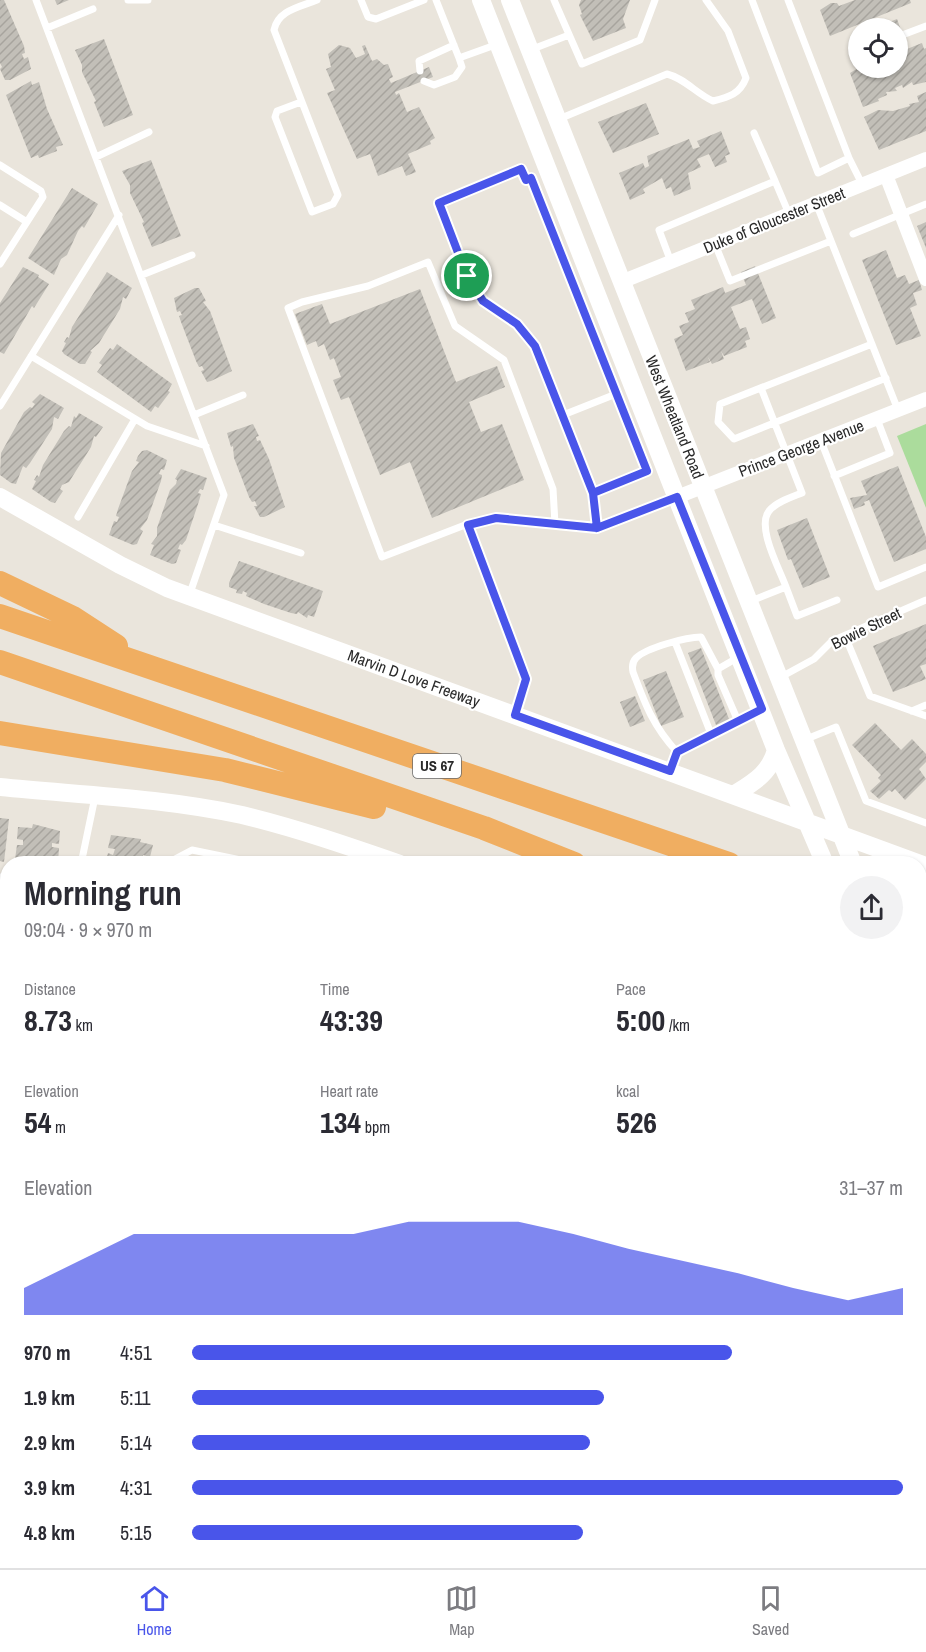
<!DOCTYPE html>
<meta charset="utf-8">
<style>
:root{--surface:#fff;--page:#f2f2f3;--text:#2b2b33;--muted:#7c7c81;--line:#e1e1e2;--accent:#4955ea}
body{margin:0;font-family:"Archivo Narrow",sans-serif;background:var(--page);color:var(--text);height:100vh;display:flex;flex-direction:column;font-size:22px;white-space:nowrap}
*{box-sizing:border-box;margin:0}
p{font-size:20px;color:var(--muted)}
.icon{flex:none;width:33px;height:33px;fill:none;stroke:currentColor;stroke-width:2;stroke-linecap:round;stroke-linejoin:round}
.map{position:relative;flex:1;overflow:hidden}
.panel{position:absolute;left:0px;top:856px;width:927px;height:712px;display:flex;flex-direction:column;background:var(--surface);border-radius:24px 24px 0 0;box-shadow:0 2px 4px #0004}
.panel>*{flex:none}
.controls{position:absolute;left:848px;top:18px;display:grid;gap:12px}
.controls a{display:grid;place-items:center;width:60px;height:60px;border-radius:50%;background:var(--surface);box-shadow:0 2px 4px #0004;font-size:30px}
.pin{position:absolute;display:grid;place-items:center;width:51px;height:51px;color:#fff;margin:-26px;border:3px solid #fff;border-radius:50%;box-shadow:0 2px 6px #0007}
.round{display:grid;place-items:center;flex:none;width:63px;height:63px;border-radius:32px;background:var(--page)}
.head{display:flex;align-items:center;justify-content:space-between;height:102px;padding:0 24px}
h1{font-size:33px;font-weight:700;line-height:45px}
.stats{display:grid;grid-template-columns:repeat(3,1fr);gap:9px;height:102px;padding:6px 24px}
.stats div{display:grid;align-content:center}
.stats b{font-size:30px;font-weight:700}
.stats small{font-size:16px;font-weight:400}
.stats p{font-size:16px}
.chart{height:168px;padding:12px 24px}
.chart p{display:flex;justify-content:space-between}
.chart svg{width:100%;height:108px;margin-top:6px;fill:var(--accent);opacity:.7}
ul{padding:0 24px;list-style:none;font-size:20px}
li{display:grid;grid-template-columns:96px 72px 1fr;align-items:center;height:45px}
li i{height:15px;border-radius:8px;background:var(--accent)}
.tab-bar{display:flex;justify-content:space-around;align-items:center;height:84px;border-top:2px solid var(--line);background:var(--surface);font-size:16px;color:var(--muted)}
.tab-bar a{display:grid;justify-items:center;gap:3px}
.tab-bar .selected{color:var(--accent)}
.map>svg:first-child{display:block}
</style>
<div class="map">
<svg width="926" height="1568" viewBox="0 0 926 1568">
<defs>
<pattern id="building-hatch" width="6" height="6" patternUnits="userSpaceOnUse" patternTransform="scale(1.5)"><rect width="6" height="6" fill="#c2bfb8"/><path d="M-1 1l2-2M0 6l6-6M5 7l2-2" fill="none" stroke="#a7a49e"/></pattern>
</defs>
<rect width="100%" height="100%" fill="#eae5dc"/>
<path fill="#abdc9c" d="M926,424V508L897,436Z"/>
<path fill="url(#building-hatch)" d="M0,0H4L24,46L25,53L22,54L24,59L28,57L31,69L10,80H5L0,69L2,67L0,63Z
M55,0H69L57,5Z
M581,0H630L623,19L626,28L593,41L580,15L582,14L579,5Z
M855,0H910L911,3L830,36L820,10L831,3H837L839,6Z
M897,19L901,30L874,28Z
M104,39L133,115L104,127L94,102L96,101L82,72V65L75,50Z
M903,39L907,49L922,43L924,49L926,48V82L913,85L912,82L903,88L902,85L895,88L897,91L886,92L887,95L878,99L879,101L863,107L850,73L858,68H897V41Z
M339,45L350,48L356,58L365,54L362,46L365,45L372,61L377,59L384,65L388,64L393,77L389,79L391,83L429,67L433,77L395,92L396,95L399,93L407,112L419,107L435,138L430,141L431,144L408,154L416,172L406,176L402,166L378,176L370,154L357,159L327,93L335,90L326,69L331,67L328,54Z
M31,81L32,85L39,82L47,109L63,145L56,147L57,151L39,158L38,155L31,158L6,95Z
M926,92V131L879,150L864,117L878,110L893,111L910,106L909,104L919,102L917,96Z
M646,103L659,134L613,153L598,122Z
M721,131L730,154L725,156L727,162L715,167L709,154L697,159L701,167L688,173L691,189L674,196L671,187L666,189L662,178L643,189L645,193L630,200L619,173L643,163L645,168L649,166L647,156L689,139L693,149L700,147L697,141Z
M151,160L181,236L152,247L142,223L144,222L130,193V185L122,171Z
M72,188L98,204L84,228L82,226L78,231L67,255L61,259L54,275L28,258Z
M926,222V248L917,226Z
M886,250L897,278L905,275L909,284L919,280L922,290L913,293L917,305L910,308L921,336L896,345L862,260Z
M755,266L776,318L762,324L752,299L731,307L740,329L746,327L750,339L745,341L747,347L724,356L721,351L724,359L712,364L708,357L710,362L686,371L674,339L683,335L679,326L689,322L685,313L695,309L691,300L723,287L725,293L746,285L741,272Z
M23,267L39,275L38,277L49,284L34,308L32,306L4,354L0,352V303Z
M107,272L132,288L126,299L123,297L120,309L99,343L90,351L92,352L85,364H80L64,354L62,351L66,343L64,342L67,337L69,338L72,327Z
M195,288H199L206,301L203,302L210,311L232,371L211,381L207,382L201,371L204,370L202,366L199,367L196,361L181,322L179,316L182,315L180,311L177,312L174,298Z
M420,289L456,382L497,366L505,387L469,402L481,432L502,424L524,480L432,518L410,462L380,475L349,397L341,400L333,380L341,377L334,358L330,360L324,344L318,347L316,341L307,345L295,314L322,304L330,324Z
M117,344L172,384L168,391L170,392L158,408L155,406L151,412L97,372L102,365L99,363L110,348L113,350Z
M40,394L64,408L58,419L54,417L52,429L30,463L26,468L23,466L16,484L11,483L0,475L1,453L24,412L30,407L32,408L35,404L32,402Z
M79,413L103,427L96,437L94,436L91,447L69,482L62,485L60,489L63,491L55,503L51,502L32,489L36,481L34,480L37,475L39,477L43,465L64,431L69,426L71,427L74,416L76,418Z
M253,424L259,436L256,437L257,441L260,440L269,459L285,507L264,517H260L254,506H257L255,501L252,502L249,497L234,458L233,446L231,447L227,433Z
M147,450L167,460L164,470L161,469L159,474L162,475L161,481L147,520L140,529L143,531L140,537L137,544L133,545L109,535L114,521L117,522L119,517L116,516L118,509L132,471L139,462L136,461L138,456L142,451Z
M898,466L926,537V549L894,562L869,500L864,502L865,505L854,509L850,498L867,495L861,481Z
M181,469L207,478L203,490L200,489L198,493L201,494L199,501L186,540L182,545L180,544L178,549L181,550L176,563L172,564L150,555L154,545L151,544L157,536V528L170,490L176,484L177,480L175,479Z
M807,518L830,577L803,588L791,559L788,560L777,530Z
M239,561L323,591L314,617L308,615L307,618L298,612L297,614L291,613L264,604L246,596L247,593L243,591L242,594L236,593L237,590L229,587V583Z
M926,624V664L920,666L926,679L893,692L873,646Z
M701,648L729,719L716,725L688,653Z
M666,671L684,717L661,726L643,680Z
M635,696L645,721L630,727L620,702Z
M875,723L901,750L912,739L926,754V762L919,769L926,779L905,800L895,789L892,792L889,790L879,799L870,791L881,781L878,778L881,775L852,745Z
M0,818L9,819L4,862L0,861Z
M33,824L60,831L59,844L52,843V847L59,848L58,863L15,859L17,845H23V840L17,839L18,827L32,828Z
M111,835L141,839L140,842L153,845L150,857L143,855L141,861L150,864H105L108,853L113,855L115,849L108,848Z
M1,980L8,981V996L0,994Z
M8,1040V1054H4V1060H8V1073H0V1041Z
M3,1352L8,1353V1363H2Z
M1,1373H8V1414L0,1413V1403H3L4,1393H0Z
M0,1417L8,1418V1479H0Z
M0,1489L8,1490V1521H0Z
M0,1530L8,1531V1562H11L5,1568H0Z
M50,1562H60L75,1563L74,1568H49Z
M263,1562H298L283,1568H266Z
M345,1562H370L373,1568H347Z
M435,1562H529L531,1566L525,1568H438Z"/>
<g fill="none" stroke-linecap="round" stroke-linejoin="round">
<path stroke="#fff" stroke-width="7" d="M36,0L224,495L189,596
M128,0H148
M361,0L368,17L376,19L424,0
M436,0L459,58L498,44
M554,0L582,64L640,40L655,0
M752,0L818,173L849,158L862,184
M788,0L849,158
M47,28L93,9
M897,37L926,26
M530,50L569,35
M420,71L419,61L454,45
M424,81L434,85L455,77L462,67L459,58
M301,102L277,111L275,117L312,212L333,204L338,195L274,30C278,10 300,7 317,0
M559,119L667,74C684,78 697,94 713,101C729,97 740,94 746,78L728,31L706,0
M754,133L775,181
M96,157L149,132
M0,165L41,191L43,197L0,264
M816,203L898,410
M0,205L27,222
M853,234L926,204
M715,244L730,281L831,241
M671,262L659,230L775,181L789,214
M142,275L192,255
M872,344L720,404L718,422L734,439L886,378
M31,356L147,426L206,446
M761,388L802,493C792,497 776,502 769,511C756,527 780,570 786,587
M0,406L119,215
M194,415L243,395
M563,415L616,394
M821,441L878,587L926,567
M834,476L890,453L877,419
M593,493L647,471L531,179L526,180L521,169L439,203L467,276L483,301L522,328L535,347L593,493L597,528
M78,517L135,419
M555,524L553,489L504,360L455,326L428,262L368,286L302,302L288,308L382,557L465,525L496,518L597,528L674,498
M214,525L301,553
M468,525L526,679L515,715
M751,601L786,587L797,616L837,600
M845,636L870,696L926,716
M675,642L711,734
M737,658L718,669V675L738,721
M781,677L814,659L832,641L926,600
M912,711L926,705
M804,740L836,727L866,801L926,823
M677,752C653,726 645,704 633,672C632,667 632,662 636,658C646,648 686,637 701,637L718,669
M670,771L677,752L758,711
M81,864L95,797
M174,864L175,859L192,850L261,864
M0,877H8
M0,1012H8
M920,1171L926,1187
M920,1213L926,1211
M0,1331H8
M920,1331L926,1328
M920,1363L926,1378
M920,1411L926,1408
M199,1562L204,1568
M239,1562L241,1568
M325,1562L327,1568
M404,1562L407,1568
M28,1568L29,1562"/>
<path stroke="#fff" stroke-width="14" d="M886,175L926,279
M621,282L926,159
M677,497L926,399
M677,1562L679,1568"/>
<path stroke="#fff" stroke-width="18" d="M481,0L776,750L825,864
M510,0L853,864
M0,497L120,565L167,588L926,866
M0,787C80,795 163,798 242,815C296,828 348,846 400,864
M735,794C754,782 770,773 776,750
M920,1023L926,1039
M920,1052L926,1054
M920,1086L926,1101
M920,1460L926,1458
M920,1489L926,1486
M636,1568L654,1562
M713,1568L730,1562"/>
<path stroke="#f0ae61" stroke-width="24" d="M0,583L73,618L116,646
M0,616L729,864
M0,662L484,828L574,864
M0,733L225,770L374,807
M920,931L926,933
M920,985L926,987"/>
</g>
<g fill="none" stroke-linecap="round" stroke-linejoin="round">
<defs>
<path id="route" d="M467,276L483,301L517,324L535,346L593,493L597,528L496,518L468,525L526,679L515,715L670,771L677,752L762,709L677,497L597,528L593,493L647,471L531,178L526,180L521,169L439,203L467,276"/>
</defs>
<use href="#route" stroke="#fff" stroke-width="12"/>
<use href="#route" stroke="#4955ea" stroke-width="8"/>
</g>
<g text-anchor="middle" stroke-width="4.5" stroke-linejoin="round" paint-order="stroke">
<rect fill="#fff" stroke="#696969" stroke-width="1.5" x="413" y="754" width="48" height="24" rx="4.5"/>
<g font-size="15" font-weight="bold" fill="#292929">
<text x="437" y="771">US 67</text>
</g>
<g font-size="16" fill="#292929" stroke="#fff">
<text transform="translate(774 220) rotate(-22)" y="6">Duke of Gloucester Street</text>
<text transform="translate(675 417) rotate(68)" y="6">West Wheatland Road</text>
<text transform="translate(801 448) rotate(-21)" y="6">Prince George Avenue</text>
<text transform="translate(866 628) rotate(-26)" y="6">Bowie Street</text>
<text transform="translate(414 678) rotate(20)" y="6">Marvin D Love Freeway</text>
</g>
</g>
</svg>
<div class="controls">
<a><svg class="icon" aria-label="locate" viewBox="0 0 24 24"><circle cx="12" cy="12" r="6"/><path d="M12 2v4M12 18v4M2 12h4M18 12h4"/></svg></a>
</div>
<div class="pin" style="left:467px;top:276px;background:#1e9e55"><svg class="icon" aria-label="arrive" viewBox="0 0 24 24"><path d="M6 21V4h12l-3 4 3 4H6"/></svg></div>
<section class="panel">
<div class="head"><div><h1>Morning run</h1><p>09:04 · 9 × 970 m</p></div><a class="round"><svg class="icon" aria-label="share" viewBox="0 0 24 24"><path d="M12 15V3M7 8l5-5 5 5M5 13v7h14v-7"/></svg></a></div>
<div class="stats">
<div><p>Distance</p><b>8.73<small> km</small></b></div>
<div><p>Time</p><b>43:39</b></div>
<div><p>Pace</p><b>5:00<small> /km</small></b></div>
</div>
<div class="stats">
<div><p>Elevation</p><b>54<small> m</small></b></div>
<div><p>Heart rate</p><b>134<small> bpm</small></b></div>
<div><p>kcal</p><b>526</b></div>
</div>
<div class="chart"><p><span>Elevation</span>31–37 m</p>
<svg viewBox="0 0 160 44" preserveAspectRatio="none"><path d="M0 44V33L10 22L20 11L30 11L40 11L50 11L60 11L70 6L80 6L90 6L100 11L110 17L120 22L130 27L140 33L150 38L160 33V44z"/></svg>
</div>
<ul>
<li><b>970 m</b>4:51<i style="width:76%"></i></li>
<li><b>1.9 km</b>5:11<i style="width:58%"></i></li>
<li><b>2.9 km</b>5:14<i style="width:56%"></i></li>
<li><b>3.9 km</b>4:31<i style="width:100%"></i></li>
<li><b>4.8 km</b>5:15<i style="width:55%"></i></li>
</ul>
</section>
</div>
<nav class="tab-bar">
<a class="selected"><svg class="icon" aria-label="home" viewBox="0 0 24 24"><path d="M3 11l9-7 9 7M6 9v11h12V9"/></svg>Home</a>
<a><svg class="icon" aria-label="map" viewBox="0 0 24 24"><path d="M3 6l6-2 6 2 6-2v14l-6 2-6-2-6 2zM9 4v14M15 6v14"/></svg>Map</a>
<a><svg class="icon" aria-label="saved" viewBox="0 0 24 24"><path d="M7 4h10v16l-5-4-5 4z"/></svg>Saved</a>
</nav>
